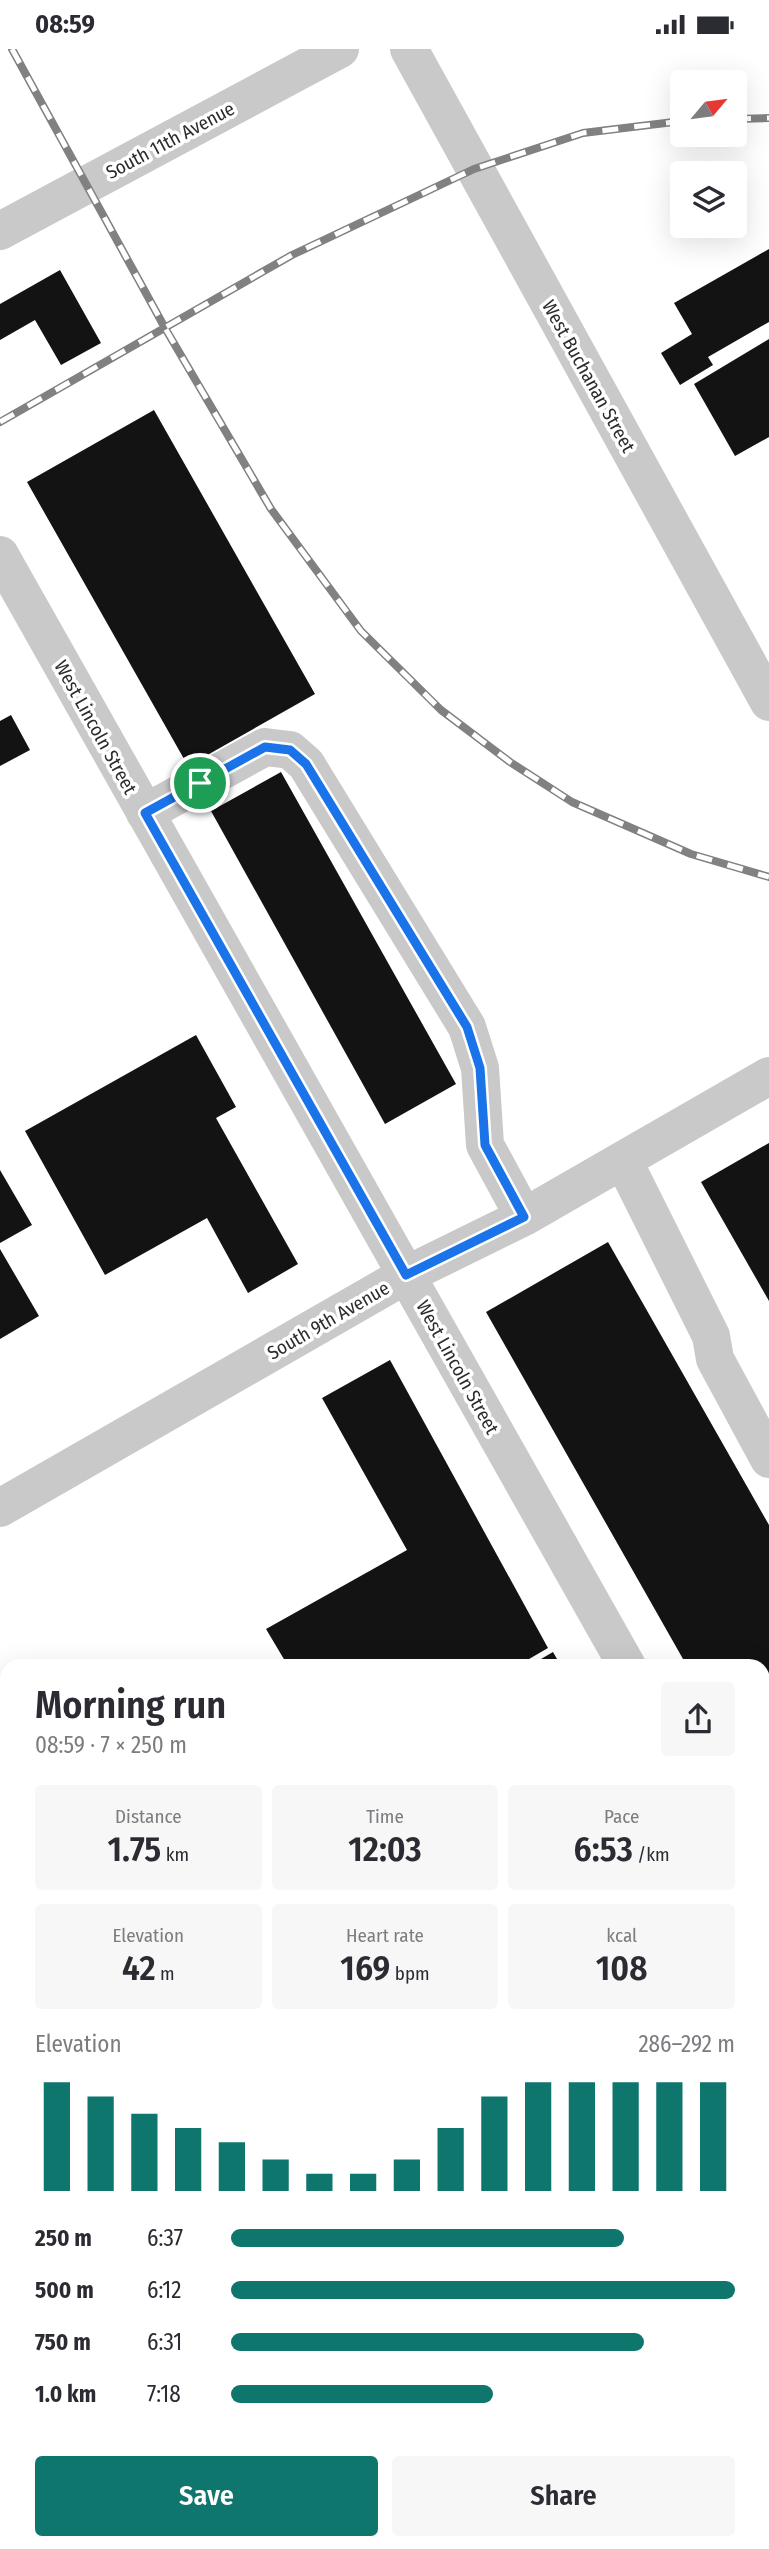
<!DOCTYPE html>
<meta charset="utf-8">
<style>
:root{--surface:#fff;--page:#f7f7f7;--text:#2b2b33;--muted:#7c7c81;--accent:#0f766e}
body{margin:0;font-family:"Fira Sans Condensed",sans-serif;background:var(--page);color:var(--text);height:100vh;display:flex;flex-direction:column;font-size:26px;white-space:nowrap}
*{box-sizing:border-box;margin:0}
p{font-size:23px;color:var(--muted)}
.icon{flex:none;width:38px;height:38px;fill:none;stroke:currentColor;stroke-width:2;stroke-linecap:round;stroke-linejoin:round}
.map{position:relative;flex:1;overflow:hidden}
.side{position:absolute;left:0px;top:1610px;width:770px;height:891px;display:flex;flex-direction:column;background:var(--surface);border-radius:21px 21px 0 0;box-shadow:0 7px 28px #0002}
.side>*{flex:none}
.needle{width:46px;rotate:61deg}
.tools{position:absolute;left:670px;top:21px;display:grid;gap:14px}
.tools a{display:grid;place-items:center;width:77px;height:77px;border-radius:7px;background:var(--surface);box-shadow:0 7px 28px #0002;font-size:35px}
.pin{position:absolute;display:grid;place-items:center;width:60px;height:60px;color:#fff;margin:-30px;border:4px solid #fff;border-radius:50%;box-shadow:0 2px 7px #0007}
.round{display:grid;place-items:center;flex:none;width:74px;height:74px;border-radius:7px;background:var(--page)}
.overview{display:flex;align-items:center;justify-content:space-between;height:119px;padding:0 35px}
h1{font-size:38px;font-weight:600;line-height:52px}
.metrics{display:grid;grid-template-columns:repeat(3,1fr);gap:10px;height:119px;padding:7px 35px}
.metrics div{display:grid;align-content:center;border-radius:7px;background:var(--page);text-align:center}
.metrics b{font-size:35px;font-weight:600}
.metrics small{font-size:19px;font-weight:400}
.metrics p{font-size:19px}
.chart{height:196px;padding:14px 35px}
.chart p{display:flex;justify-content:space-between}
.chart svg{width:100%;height:126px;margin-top:7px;stroke:var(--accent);stroke-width:6}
.cta{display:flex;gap:14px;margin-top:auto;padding:14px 35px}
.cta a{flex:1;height:80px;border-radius:7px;background:var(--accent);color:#fff;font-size:28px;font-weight:600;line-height:80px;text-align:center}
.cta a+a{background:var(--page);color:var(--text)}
ul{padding:0 35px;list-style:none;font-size:23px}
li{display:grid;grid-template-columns:112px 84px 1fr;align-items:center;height:52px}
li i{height:18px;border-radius:9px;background:var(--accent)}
.status{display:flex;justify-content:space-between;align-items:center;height:49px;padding:0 35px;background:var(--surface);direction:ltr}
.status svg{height:19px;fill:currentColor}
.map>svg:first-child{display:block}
</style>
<div class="status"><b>08:59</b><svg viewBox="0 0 49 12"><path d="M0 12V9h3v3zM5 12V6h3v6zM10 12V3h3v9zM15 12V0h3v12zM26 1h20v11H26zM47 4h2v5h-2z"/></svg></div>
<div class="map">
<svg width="769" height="2500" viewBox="0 0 769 2500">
<rect width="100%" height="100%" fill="#fff"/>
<path fill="#e1ead8" d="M0,2189L7,2202V2435L0,2439Z"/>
<path fill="#131313" d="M769,200V273L708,308L713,316L680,336L661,304L692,285L674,254Z
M60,221L101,294L61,316L35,271L0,291V255Z
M769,290V388L735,407L694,335Z
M154,361L315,645L188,717L27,433Z
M11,666L30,701L0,717V672Z
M281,723L456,1035L385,1075L211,762Z
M196,986L236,1058L216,1069L298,1215L248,1244L207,1169L105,1226L25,1082Z
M769,1094V1252L701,1133Z
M0,1121L32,1176L0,1194Z
M608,1193L769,1476V1760L763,1750V1617H687L486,1263Z
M0,1200L39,1267L0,1290Z
M390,1311L548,1599L517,1617H288L266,1580L407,1501L322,1349Z
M553,1603L561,1617H529Z
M7,1958V2168L0,2156V1962Z
M769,2407V2500H683L680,2494H763V2410Z"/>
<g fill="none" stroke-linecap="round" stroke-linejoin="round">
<path stroke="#c9c9c9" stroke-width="38" d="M409,0L769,653
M0,182L340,0
M0,506L627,1617
M145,764L265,698L290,701L306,715L467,978L480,1019L485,1096L524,1168
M623,1111L711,1287L715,1310L769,1410
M0,1459L406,1226L524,1168L769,1027
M763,1859L769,1869
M763,2185L769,2182
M763,2360L769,2358"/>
<path stroke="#a4a4a4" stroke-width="38" d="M0,1733L7,1746
M763,2244L769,2240
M763,2311L769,2308
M433,2494L437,2500
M334,2500L346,2494"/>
<defs>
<path id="rail" d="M12,0L165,279L271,460L361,582L441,661L510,713L572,753L691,805L769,828
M735,70L769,69
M0,373L292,206L474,120L583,84L682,72"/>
</defs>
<use href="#rail" stroke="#818181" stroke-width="8"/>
<use href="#rail" stroke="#fff" stroke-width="5" stroke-dasharray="16" stroke-linecap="butt"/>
</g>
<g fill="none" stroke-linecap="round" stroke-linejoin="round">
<defs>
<path id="route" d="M265,698L290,701L306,715L467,978L480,1019L485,1096L524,1168L406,1226L145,764Z"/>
</defs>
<use href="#route" stroke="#fff" stroke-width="14"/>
<use href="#route" stroke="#1a73e8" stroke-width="9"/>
</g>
<g text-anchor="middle" stroke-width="7" stroke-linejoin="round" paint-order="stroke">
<g font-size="19" fill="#2c2c2c" stroke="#fff">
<text transform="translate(170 91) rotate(-28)" y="7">South 11th Avenue</text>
<text transform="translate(589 327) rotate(61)" y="7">West Buchanan Street</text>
<text transform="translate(96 678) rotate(61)" y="7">West Lincoln Street</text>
<text transform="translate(328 1271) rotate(-30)" y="7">South 9th Avenue</text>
<text transform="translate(458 1318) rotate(61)" y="7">West Lincoln Street</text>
</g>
</g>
</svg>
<div class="tools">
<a><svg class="needle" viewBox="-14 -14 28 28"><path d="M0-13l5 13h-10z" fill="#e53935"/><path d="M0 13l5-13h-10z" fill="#7c7c81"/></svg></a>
<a><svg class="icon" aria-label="layers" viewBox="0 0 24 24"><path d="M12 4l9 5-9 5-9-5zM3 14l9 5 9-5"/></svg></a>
</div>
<div class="pin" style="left:200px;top:734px;background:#1e9e55"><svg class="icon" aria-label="arrive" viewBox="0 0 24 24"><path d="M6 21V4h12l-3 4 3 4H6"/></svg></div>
<section class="side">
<div class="overview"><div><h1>Morning run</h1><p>08:59 · 7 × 250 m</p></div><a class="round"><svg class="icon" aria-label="share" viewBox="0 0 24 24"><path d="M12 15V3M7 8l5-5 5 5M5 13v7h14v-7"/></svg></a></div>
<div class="metrics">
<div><p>Distance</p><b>1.75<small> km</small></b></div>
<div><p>Time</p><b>12:03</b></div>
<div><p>Pace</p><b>6:53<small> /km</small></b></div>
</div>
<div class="metrics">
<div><p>Elevation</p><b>42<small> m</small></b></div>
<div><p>Heart rate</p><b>169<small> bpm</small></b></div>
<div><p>kcal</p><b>108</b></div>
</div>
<div class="chart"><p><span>Elevation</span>286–292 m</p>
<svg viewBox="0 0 160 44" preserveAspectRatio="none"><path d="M5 44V6M15 44V11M25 44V17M35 44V22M45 44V27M55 44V33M65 44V38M75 44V38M85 44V33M95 44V22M105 44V11M115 44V6M125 44V6M135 44V6M145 44V6M155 44V6"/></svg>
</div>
<ul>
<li><b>250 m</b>6:37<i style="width:78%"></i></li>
<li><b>500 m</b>6:12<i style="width:100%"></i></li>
<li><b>750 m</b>6:31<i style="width:82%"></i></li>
<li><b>1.0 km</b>7:18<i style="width:52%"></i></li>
</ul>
<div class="cta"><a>Save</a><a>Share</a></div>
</section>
</div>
